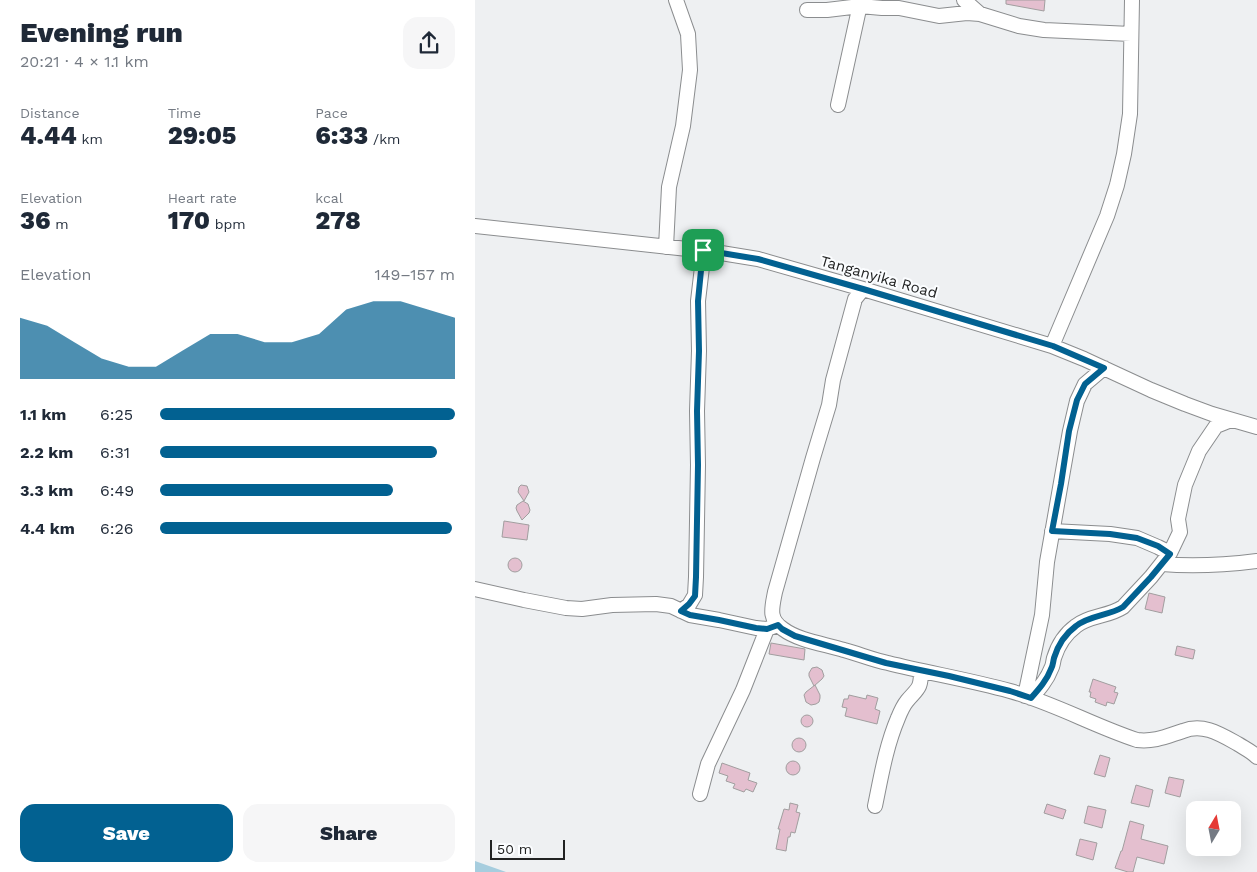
<!DOCTYPE html>
<meta charset="utf-8">
<style>
:root{--surface:#fff;--page:#f6f6f7;--text:#1f2937;--muted:#747a83;--accent:#026191}
body{margin:0;font-family:"Work Sans",sans-serif;background:var(--page);color:var(--text);height:100vh;display:flex;flex-direction:column;font-size:19px;white-space:nowrap}
*{box-sizing:border-box;margin:0}
p{font-size:16px;color:var(--muted)}
.icon{flex:none;width:28px;height:28px;fill:none;stroke:currentColor;stroke-width:2;stroke-linecap:round;stroke-linejoin:round}
.map{position:relative;flex:1;overflow:hidden}
.sheet{display:flex;flex-direction:column;background:var(--surface);width:475px}
.sheet>*{flex:none}
.needle{width:32px;rotate:10deg}
.buttons{position:absolute;left:711px;top:801px;display:grid;gap:10px}
.buttons a{display:grid;place-items:center;width:55px;height:55px;border-radius:10px;background:var(--surface);box-shadow:0 5px 20px #0002;font-size:25px}
.scale{position:absolute;left:15px;bottom:12px;width:75px;box-sizing:border-box;padding-left:5px;border:2px solid #212222;border-top:0;font-size:14px;line-height:18px;white-space:nowrap;color:#212222;-webkit-text-stroke:4px #fbfdff;paint-order:stroke}
.pin{position:absolute;display:grid;place-items:center;width:42px;height:42px;color:#fff;margin:-21px;border-radius:10px;box-shadow:0 2px 8px #0006}
.round{display:grid;place-items:center;flex:none;width:52px;height:52px;border-radius:15px;background:var(--page)}
.headline{display:flex;align-items:center;justify-content:space-between;height:85px;padding:0 20px}
h1{font-size:28px;font-weight:800;line-height:38px}
.stats{display:grid;grid-template-columns:repeat(3,1fr);gap:8px;height:85px;padding:5px 20px}
.stats div{display:grid;align-content:center}
.stats b{font-size:25px;font-weight:800}
.stats small{font-size:14px;font-weight:400}
.stats p{font-size:14px}
.chart{height:140px;padding:10px 20px}
.chart p{display:flex;justify-content:space-between}
.chart svg{width:100%;height:90px;margin-top:5px;fill:var(--accent);opacity:.7}
.button{display:flex;gap:10px;margin-top:auto;padding:10px 20px}
.button a{flex:1;height:58px;border-radius:15px;background:var(--accent);color:#fff;font-size:20px;font-weight:800;line-height:58px;text-align:center}
.button a+a{background:var(--page);color:var(--text)}
ul{padding:0 20px;list-style:none;font-size:16px}
li{display:grid;grid-template-columns:80px 60px 1fr;align-items:center;height:38px}
li i{height:12px;border-radius:6px;background:var(--accent)}
main{display:flex;flex:1;min-height:0}
.map>svg:first-child{display:block}
</style>
<main>
<section class="sheet">
<div class="headline"><div><h1>Evening run</h1><p>20:21 · 4 × 1.1 km</p></div><a class="round"><svg class="icon" aria-label="share" viewBox="0 0 24 24"><path d="M12 15V3M7 8l5-5 5 5M5 13v7h14v-7"/></svg></a></div>
<div class="stats">
<div><p>Distance</p><b>4.44<small> km</small></b></div>
<div><p>Time</p><b>29:05</b></div>
<div><p>Pace</p><b>6:33<small> /km</small></b></div>
</div>
<div class="stats">
<div><p>Elevation</p><b>36<small> m</small></b></div>
<div><p>Heart rate</p><b>170<small> bpm</small></b></div>
<div><p>kcal</p><b>278</b></div>
</div>
<div class="chart"><p><span>Elevation</span>149–157 m</p>
<svg viewBox="0 0 160 44" preserveAspectRatio="none"><path d="M0 44V14L10 18L20 26L30 34L40 38L50 38L60 30L70 22L80 22L90 26L100 26L110 22L120 10L130 6L140 6L150 10L160 14V44z"/></svg>
</div>
<ul>
<li><b>1.1 km</b>6:25<i style="width:100%"></i></li>
<li><b>2.2 km</b>6:31<i style="width:94%"></i></li>
<li><b>3.3 km</b>6:49<i style="width:79%"></i></li>
<li><b>4.4 km</b>6:26<i style="width:99%"></i></li>
</ul>
<div class="button"><a>Save</a><a>Share</a></div>
</section>
<div class="map">
<svg width="782" height="872" viewBox="0 0 782 872">
<rect width="100%" height="100%" fill="#eef0f2"/>
<path fill="#a6cdde" d="M0,861L31,872H0Z"/>
<path fill="#e4bfcf" stroke="#a19e9f" d="M531,0H570L569,11L531,4Z
M46,485L52,486L54,492L49,501L43,492L44,487Z
M48,501L53,504L55,510L54,513L47,520L42,511L41,508L42,505Z
M29,521L54,525L52,540L27,537Z
M33 565a7 7 0 1 1 14 0a7 7 0 1 1-14 0Z
M674,593L690,597L687,613L670,609Z
M296,643L330,649L329,660L294,654Z
M702,646L720,650L718,659L700,655Z
M342,667L347,670L349,676L347,679L339,686L334,676V673L337,668Z
M618,679L641,687L639,692L643,693L639,704L632,702L631,706L620,702L621,699L615,697L616,692H614Z
M340,685L345,695V698L344,702L341,704L336,705L331,702L329,695L331,692Z
M374,695L391,699L392,695L403,698L400,709L405,711L402,724L370,716L372,708L367,707L369,699H373Z
M326 721a6 6 0 1 1 12 0a6 6 0 1 1-12 0Z
M317 745a7 7 0 1 1 14 0a7 7 0 1 1-14 0Z
M625,755L635,758L630,777L619,774Z
M311 768a7 7 0 1 1 14 0a7 7 0 1 1-14 0Z
M247,763L275,773L273,780L282,783L278,792L271,789L269,792L258,788L260,784L251,781L253,776L244,773Z
M694,777L709,780L705,797L690,793Z
M661,785L678,790L674,807L656,803Z
M315,803L323,805L321,812L325,813L320,833L316,832L315,837H313L311,851L301,849L305,829H303L309,809L314,810Z
M572,804L591,810L588,819L569,813Z
M613,806L631,810L627,828L609,823Z
M655,821L669,825L666,839L693,846L689,864L662,857L658,872H653L640,868L646,851H647Z
M605,839L622,843L618,860L601,855Z"/>
<g fill="none" stroke-linecap="round" stroke-linejoin="round">
<defs>
<path id="minor" d="M489,0L505,14
M332,10H352L385,6L407,8H424L464,16L492,13L505,14L544,26L569,30L656,34
M363,105L386,0
M0,226L240,252L283,259L388,289L577,346L609,359L676,390L710,404L737,414L782,427
M191,247L194,187L208,126L215,70L213,34L201,0
M388,289L380,299L358,380L354,405L338,458L300,592C297,608 293,619 308,629C324,641 350,644 369,650C384,654 398,660 413,663C453,673 495,680 535,691C579,703 619,726 662,740C680,742 692,736 708,731C728,723 745,734 763,744C769,748 776,751 782,757
M577,346L632,216L642,185L649,154L655,114L657,0
M577,531L635,534L662,538L683,547L695,553
M687,564C719,567 750,565 782,561
M0,589L49,600L91,608L107,609L137,605L181,604L196,606L215,615L244,620L281,628L292,629L303,625
M206,611L214,605L220,595L221,577L223,465L222,411L224,351L223,301L229,250
M550,696L567,615L572,562L595,431L602,401L610,384L629,368
M556,698C564,689 572,680 576,669C578,666 578,662 579,658C583,645 590,634 601,626C615,615 633,617 648,607L676,577L695,553L705,532L703,519L710,485L724,451L741,426L756,420
M225,794L233,764L268,690L292,629
M400,806C406,777 411,746 423,718C425,713 428,706 432,701C443,688 446,689 446,671"/>
</defs>
<use href="#minor" stroke="#8b8d8f" stroke-width="16"/>
<use href="#minor" stroke="#fff" stroke-width="14"/>
</g>
<g fill="none" stroke-linecap="round" stroke-linejoin="round">
<defs>
<path id="route" d="M228,250L283,259L388,289L578,346L629,368L610,384L602,400L594,431L586,484L577,531L635,534L662,538L683,546L695,554L676,577L648,607C633,616 615,615 601,626C590,634 583,645 579,658C578,662 578,666 576,669C572,680 564,689 556,698L535,691L474,676L411,663L320,636L307,629L303,625L292,629L281,628L244,620L215,615L206,611L214,604L220,596L221,577L223,465L222,411L224,351L223,301Z"/>
</defs>
<use href="#route" stroke="#fff" stroke-width="10"/>
<use href="#route" stroke="#026191" stroke-width="6"/>
</g>
<g text-anchor="middle" stroke-width="4" stroke-linejoin="round" paint-order="stroke">
<g font-size="15" fill="#212222" stroke="#fbfdff">
<text transform="translate(404 277) rotate(16)" y="5">Tanganyika Road</text>
</g>
</g>
</svg>
<div class="buttons">
<a><svg class="needle" viewBox="-14 -14 28 28"><path d="M0-13l5 13h-10z" fill="#e53935"/><path d="M0 13l5-13h-10z" fill="#747a83"/></svg></a>
</div>
<div class="scale">50 m</div>
<div class="pin" style="left:228px;top:250px;background:#1e9e55"><svg class="icon" aria-label="arrive" viewBox="0 0 24 24"><path d="M6 21V4h12l-3 4 3 4H6"/></svg></div>
</div>
</main>
